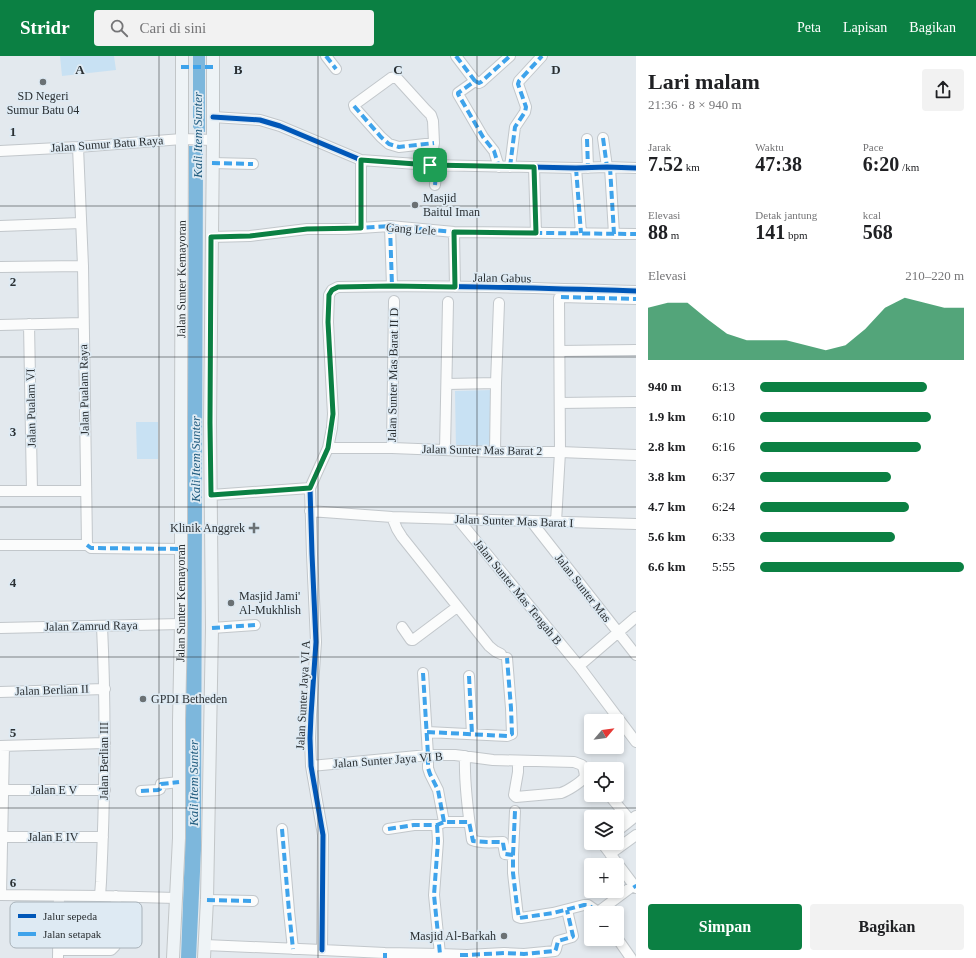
<!DOCTYPE html>
<html lang="id">
<meta charset="utf-8">
<style>
:root{--surface:#fff;--page:#f2f2f2;--text:#202124;--muted:#757577;--accent:#0b8043}
body{margin:0;font-family:Georgia,serif;background:var(--page);color:var(--text);height:100vh;display:flex;flex-direction:column;font-size:15px;white-space:nowrap}
*{box-sizing:border-box;margin:0}
p{font-size:13px;color:var(--muted)}
.icon{flex:none;width:22px;height:22px;fill:none;stroke:currentColor;stroke-width:2;stroke-linecap:round;stroke-linejoin:round}
.map{position:relative;flex:1;overflow:hidden}
.details{display:flex;flex-direction:column;background:var(--surface);width:340px}
.details>*{flex:none}
.needle{width:26px;rotate:61deg}
.tools{position:absolute;left:584px;top:658px;display:grid;gap:8px}
.tools a{display:grid;place-items:center;width:40px;height:40px;border-radius:4px;background:var(--surface);box-shadow:0 2px 6px #0003;font-size:20px}
.pin{position:absolute;display:grid;place-items:center;width:34px;height:34px;color:#fff;margin:-17px;border-radius:8px;box-shadow:0 2px 6px #0006}
.round{display:grid;place-items:center;flex:none;width:42px;height:42px;border-radius:4px;background:var(--page)}
.headline{display:flex;align-items:center;justify-content:space-between;height:68px;padding:0 12px}
h1{font-size:22px;font-weight:700;line-height:30px}
.stats{display:grid;grid-template-columns:repeat(3,1fr);gap:6px;height:68px;padding:4px 12px}
.stats div{display:grid;align-content:center}
.stats b{font-size:20px;font-weight:700}
.stats small{font-size:11px;font-weight:400}
.stats p{font-size:11px}
.chart{height:112px;padding:8px 12px}
.chart p{display:flex;justify-content:space-between}
.chart svg{width:100%;height:72px;margin-top:4px;fill:var(--accent);opacity:.7}
.cta{display:flex;gap:8px;margin-top:auto;padding:8px 12px}
.cta a{flex:1;height:46px;border-radius:4px;background:var(--accent);color:#fff;font-size:16px;font-weight:700;line-height:46px;text-align:center}
.cta a+a{background:var(--page);color:var(--text)}
ul{padding:0 12px;list-style:none;font-size:13px}
li{display:grid;grid-template-columns:64px 48px 1fr;align-items:center;height:30px}
li i{height:10px;border-radius:5px;background:var(--accent)}
header{display:flex;align-items:center;gap:24px;box-sizing:border-box;height:56px;padding:0 20px;background:var(--accent);color:#fff}
header strong{font-size:19px}
nav{display:flex;gap:22px;margin-inline-start:auto;font-size:14px}
.search{width:280px;height:36px;background:var(--page);display:flex;align-items:center;gap:10px;box-sizing:border-box;padding:0 14px;border-radius:4px;color:var(--muted);font-size:15px}
main{display:flex;flex:1;min-height:0}
.map>svg:first-child{display:block}
</style>
<header>
<strong>Stridr</strong>
<div class="search"><svg class="icon" aria-label="search" viewBox="0 0 24 24"><circle cx="10" cy="10" r="6"/><path d="M15 15l6 6"/></svg>Cari di sini</div>
<nav><a>Peta</a><a>Lapisan</a><a>Bagikan</a></nav>
</header>
<main>
<div class="map">
<svg width="636" height="902" viewBox="0 0 636 902">
<rect width="100%" height="100%" fill="#e3e9ee"/>
<path fill="#c8e1f3" d="M60,0H114L116,14L62,20Z
M492,334V393H456L455,335Z
M136,366H158V403H137Z"/>
<path fill="#7db7dc" d="M193,0H205V76L196,75L193,71Z
M189,90H203L201,794L196,902H181L185,794Z"/>
<g fill="none" stroke-linecap="round" stroke-linejoin="round">
<defs>
<path id="minor" d="M326,0L336,13
M456,0L475,25L458,37V38L483,81L494,95L499,111
M475,25L479,27L481,26L510,0
M213,61L260,64L280,70L361,104L430,109L576,112L607,111L636,112
M603,82L607,111
M587,83L588,112
M78,91L83,210L87,489
M0,95L78,91L182,83L213,84
M361,104V172
M212,107L253,108
M430,109L434,87L433,65L431,59L426,54L396,21L391,22L354,49L355,52L381,81L389,88L399,91L434,87
M510,111L515,71L525,56L526,51L518,28L519,25L542,0
M534,111L536,177
M610,111L614,178
M576,112L581,177
M435,129L437,109
M0,170L81,167
M390,170L392,230
M454,176L455,231
M211,181L250,180L307,173H345L390,170L454,176L636,178
M0,211L83,210
M29,268L32,435
M0,269L83,267
M560,295L636,294
M447,328L496,327
M560,347L636,346
M328,392H392L495,396H560L636,399
M392,392L394,245
M445,394L448,246
M495,396L496,327L499,247
M0,435H86
M211,439L310,432
M310,455L392,461L636,468
M392,461L397,473L402,481L489,590L495,595L501,598
M458,463L579,610L636,686
M531,465L636,599
M556,466L560,396L559,242L561,241L636,243
M0,489H87
M87,489L91,492L182,493
M402,571L411,584H413L457,551
M0,572L181,568
M212,572L255,569
M579,610L636,561
M423,617L428,699V712L430,718L438,734L444,766
M469,620L472,678
M0,636L105,633
M427,676L507,680L512,678L511,652L507,602
M0,690L105,687
M465,700C464,728 468,757 472,784C481,788 493,786 503,786V787L505,798L513,799V817L518,861L521,862L553,857L584,849H588L598,856
M311,710L428,699H455L493,704L574,706L582,709C584,713 586,717 584,722C580,727 567,735 561,737L516,741L514,739L518,716V705
M3,734H105
M141,735L158,734L160,733L161,728L179,726
M609,739L630,764
M437,769L438,785L434,839L440,898
M282,773L289,855L293,893
M388,773L414,769H437L444,766H469
M617,775L636,760
M3,781H103
M602,787L636,832
M610,798L636,779
M513,799L515,755
M0,839L100,840L176,842
M1,839L4,690
M100,840L101,826C105,740 106,655 102,570
M207,844L253,845
M599,857L598,856L634,829
M617,882L631,902
M205,889L322,894L385,897L440,898L467,899L504,897L524,898L555,895L556,893L558,885L572,881L573,880L567,854
M58,894H111L115,890L116,840
M322,894L323,779L311,710L310,682L311,659L316,586L312,498L310,432L328,392L332,372L333,358L328,266L329,239L332,234L338,231C437,229 537,232 636,235
M58,902L59,840"/>
<g id="major">
<path id="s1" d="M173,902L179,782V664L181,568V367L182,73V0"/>
<path d="M204,902L207,844L212,572L210,367L213,84V0"/>
</g>
</defs>
<use href="#minor" stroke="#c2c7cb" stroke-width="12"/>
<use href="#major" stroke="#c2c6c8" stroke-width="14"/>
<use href="#minor" stroke="#fbfcfc" stroke-width="10"/>
<use href="#major" stroke="#eef3f6" stroke-width="12"/>
<path stroke="#3ea3eb" stroke-width="4" stroke-dasharray="8 4" stroke-linecap="butt" d="M326,0L336,13
M456,0L475,25L458,37V38L483,81L494,95L499,111
M181,11H213
M475,25L479,27L481,26L510,0
M354,50L381,81L389,88L399,91L434,87
M603,82L607,111
M587,83L588,112
M361,104V172
M212,107L253,108
M510,111L515,71L525,56L526,51L518,28L519,25L542,0
M534,111L536,177
M610,111L614,178
M576,112L581,177
M435,129L437,109
M390,170L392,230
M454,176L455,231
M211,181L250,180L307,173H345L390,170L454,176L636,178
M561,241L636,243
M87,489L91,492L182,493
M212,572L255,569
M423,617L428,699V712L430,718L438,734L444,766
M469,620L472,678
M427,676L507,680L512,678L511,652L507,602
M141,735L158,734L160,733L161,728L179,726
M437,769L438,785L434,839L440,898
M282,773L289,855L293,893
M388,773L414,769H437L444,766H469L473,785L487,786H503V787L505,798L513,799V817L517,850L519,862L553,857L584,849H588L598,856
M513,799L515,755
M634,829L636,832
M207,844L253,845
M385,897V902
M460,899H467L504,897L524,898L555,895L556,893L558,885L572,881L573,880L567,854"/>
<defs>
<path id="cycleway" d="M213,61L260,64L280,70L361,104L430,109L576,112L607,111L636,112
M322,894L323,779L311,710L310,682L311,659L316,586L312,498L310,432L328,392L332,372L333,358L328,266L329,239L332,234L338,231C437,229 537,232 636,235"/>
</defs>
<use href="#cycleway" stroke="#deeaf3" stroke-width="8"/>
<use href="#cycleway" stroke="#0057b8" stroke-width="5"/>
</g>
<g fill="none" stroke-linecap="round" stroke-linejoin="round">
<defs>
<path id="route" d="M361,104L430,109L534,111L536,177L454,176L455,231L392,230L338,231L332,234L329,239L328,266L333,358L328,392L310,432L211,439L210,367L211,181L250,180L307,173L361,172Z"/>
</defs>
<use href="#route" stroke="#fff" stroke-width="8"/>
<use href="#route" stroke="#0b8043" stroke-width="5"/>
</g>
<path fill="none" stroke="#2b3033" stroke-width="1" stroke-opacity="0.55" d="M159,0V902M318,0V902M477,0V902M0,150H636M0,301H636M0,451H636M0,601H636M0,752H636"/>
<g fill="#6b7174" stroke="#deeaf3" stroke-width="1.5">
<circle cx="43" cy="26" r="4"/>
<circle cx="415" cy="149" r="4"/>
<path d="M252 466h4v4h4v4h-4v4h-4v-4h-4v-4h4z"/>
<circle cx="231" cy="547" r="4"/>
<circle cx="143" cy="643" r="4"/>
<circle cx="504" cy="880" r="4"/>
</g>
<g text-anchor="middle" stroke-width="3.5" stroke-linejoin="round" paint-order="stroke">
<g font-size="12" fill="#2b3033" stroke="#deeaf3" text-anchor="start">
<text x="43" y="44" text-anchor="middle">SD Negeri<tspan x="43" dy="14">Sumur Batu 04</tspan></text>
<text x="423" y="146">Masjid<tspan x="423" dy="14">Baitul Iman</tspan></text>
<text x="245" y="476" text-anchor="end">Klinik Anggrek</text>
<text x="239" y="544">Masjid Jami'<tspan x="239" dy="14">Al-Mukhlish</tspan></text>
<text x="151" y="647">GPDI Betheden</text>
<text x="496" y="884" text-anchor="end">Masjid Al-Barkah</text>
</g>
<g font-size="12" fill="#2b3033" stroke="#deeaf3">
<text transform="translate(107 88) rotate(-4)" y="4">Jalan Sumur Batu Raya</text>
<text transform="translate(411 173) rotate(4)" y="4">Gang Lele</text>
<text transform="translate(502 222) rotate(1)" y="4">Jalan Gabus</text>
<text dy="4" stroke="none"><textPath href="#s1" startOffset="679">Jalan Sunter Kemayoran</textPath></text>
<text transform="translate(393 319) rotate(-89)" y="4">Jalan Sunter Mas Barat II D</text>
<text transform="translate(84 334) rotate(-91)" y="4">Jalan Pualam Raya</text>
<text transform="translate(31 352) rotate(-91)" y="4">Jalan Pualam VI</text>
<text transform="translate(482 394) rotate(1)" y="4">Jalan Sunter Mas Barat 2</text>
<text transform="translate(514 465) rotate(2)" y="4">Jalan Sunter Mas Barat I</text>
<text transform="translate(583 532) rotate(52)" y="4">Jalan Sunter Mas</text>
<text transform="translate(518 536) rotate(51)" y="4">Jalan Sunter Mas Tengah B</text>
<text dy="4" stroke="none"><textPath href="#s1" startOffset="355">Jalan Sunter Kemayoran</textPath></text>
<text transform="translate(91 570) rotate(-1)" y="4">Jalan Zamrud Raya</text>
<text transform="translate(52 634) rotate(-2)" y="4">Jalan Berlian II</text>
<text transform="translate(303 639) rotate(-87)" y="4">Jalan Sunter Jaya VI A</text>
<text transform="translate(388 704) rotate(-4)" y="4">Jalan Sunter Jaya VI B</text>
<text transform="translate(104 705) rotate(-90)" y="4">Jalan Berlian III</text>
<text x="54" y="738">Jalan E V</text>
<text x="53" y="785">Jalan E IV</text>
</g>
<g font-size="13" font-style="italic" fill="#215c7f" stroke="#deeaf3">
<text transform="translate(197 79) rotate(-90)" y="5">Kali Item Sunter</text>
<text transform="translate(195 403) rotate(-90)" y="5">Kali Item Sunter</text>
<text transform="translate(193 727) rotate(-90)" y="5">Kali Item Sunter</text>
</g>
</g>
<rect x="10" y="846" width="132" height="46" rx="6" fill="#deeaf3" stroke="#a8b2b9" stroke-width="1"/>
<rect x="18" y="858" width="18" height="4" fill="#0057b8"/>
<rect x="18" y="876" width="18" height="4" fill="#3ea3eb"/>
<g font-size="11" fill="#2b3033">
<text x="43" y="864">Jalur sepeda</text>
<text x="43" y="882">Jalan setapak</text>
</g>
<g font-size="13" text-anchor="middle" font-weight="bold" fill="#2b3033" stroke="#deeaf3" stroke-width="3.5" stroke-linejoin="round" paint-order="stroke">
<text x="80" y="18">A</text>
<text x="238" y="18">B</text>
<text x="398" y="18">C</text>
<text x="556" y="18">D</text>
<text x="13" y="80">1</text>
<text x="13" y="230">2</text>
<text x="13" y="380">3</text>
<text x="13" y="531">4</text>
<text x="13" y="681">5</text>
<text x="13" y="831">6</text>
</g>
</svg>
<div class="tools">
<a><svg class="needle" viewBox="-14 -14 28 28"><path d="M0-13l5 13h-10z" fill="#e53935"/><path d="M0 13l5-13h-10z" fill="#757577"/></svg></a>
<a><svg class="icon" aria-label="locate" viewBox="0 0 24 24"><circle cx="12" cy="12" r="6"/><path d="M12 2v4M12 18v4M2 12h4M18 12h4"/></svg></a>
<a><svg class="icon" aria-label="layers" viewBox="0 0 24 24"><path d="M12 4l9 5-9 5-9-5zM3 14l9 5 9-5"/></svg></a>
<a>+</a>
<a>−</a>
</div>
<div class="pin" style="left:430px;top:109px;background:#1e9e55"><svg class="icon" aria-label="arrive" viewBox="0 0 24 24"><path d="M6 21V4h12l-3 4 3 4H6"/></svg></div>
</div>
<section class="details">
<div class="headline"><div><h1>Lari malam</h1><p>21:36 · 8 × 940 m</p></div><a class="round"><svg class="icon" aria-label="share" viewBox="0 0 24 24"><path d="M12 15V3M7 8l5-5 5 5M5 13v7h14v-7"/></svg></a></div>
<div class="stats">
<div><p>Jarak</p><b>7.52<small> km</small></b></div>
<div><p>Waktu</p><b>47:38</b></div>
<div><p>Pace</p><b>6:20<small> /km</small></b></div>
</div>
<div class="stats">
<div><p>Elevasi</p><b>88<small> m</small></b></div>
<div><p>Detak jantung</p><b>141<small> bpm</small></b></div>
<div><p>kcal</p><b>568</b></div>
</div>
<div class="chart"><p><span>Elevasi</span>210–220 m</p>
<svg viewBox="0 0 160 44" preserveAspectRatio="none"><path d="M0 44V12L10 9L20 9L30 19L40 28L50 32L60 32L70 32L80 35L90 38L100 35L110 25L120 12L130 6L140 9L150 12L160 12V44z"/></svg>
</div>
<ul>
<li><b>940 m</b>6:13<i style="width:82%"></i></li>
<li><b>1.9 km</b>6:10<i style="width:84%"></i></li>
<li><b>2.8 km</b>6:16<i style="width:79%"></i></li>
<li><b>3.8 km</b>6:37<i style="width:64%"></i></li>
<li><b>4.7 km</b>6:24<i style="width:73%"></i></li>
<li><b>5.6 km</b>6:33<i style="width:66%"></i></li>
<li><b>6.6 km</b>5:55<i style="width:100%"></i></li>
</ul>
<div class="cta"><a>Simpan</a><a>Bagikan</a></div>
</section>
</main>
